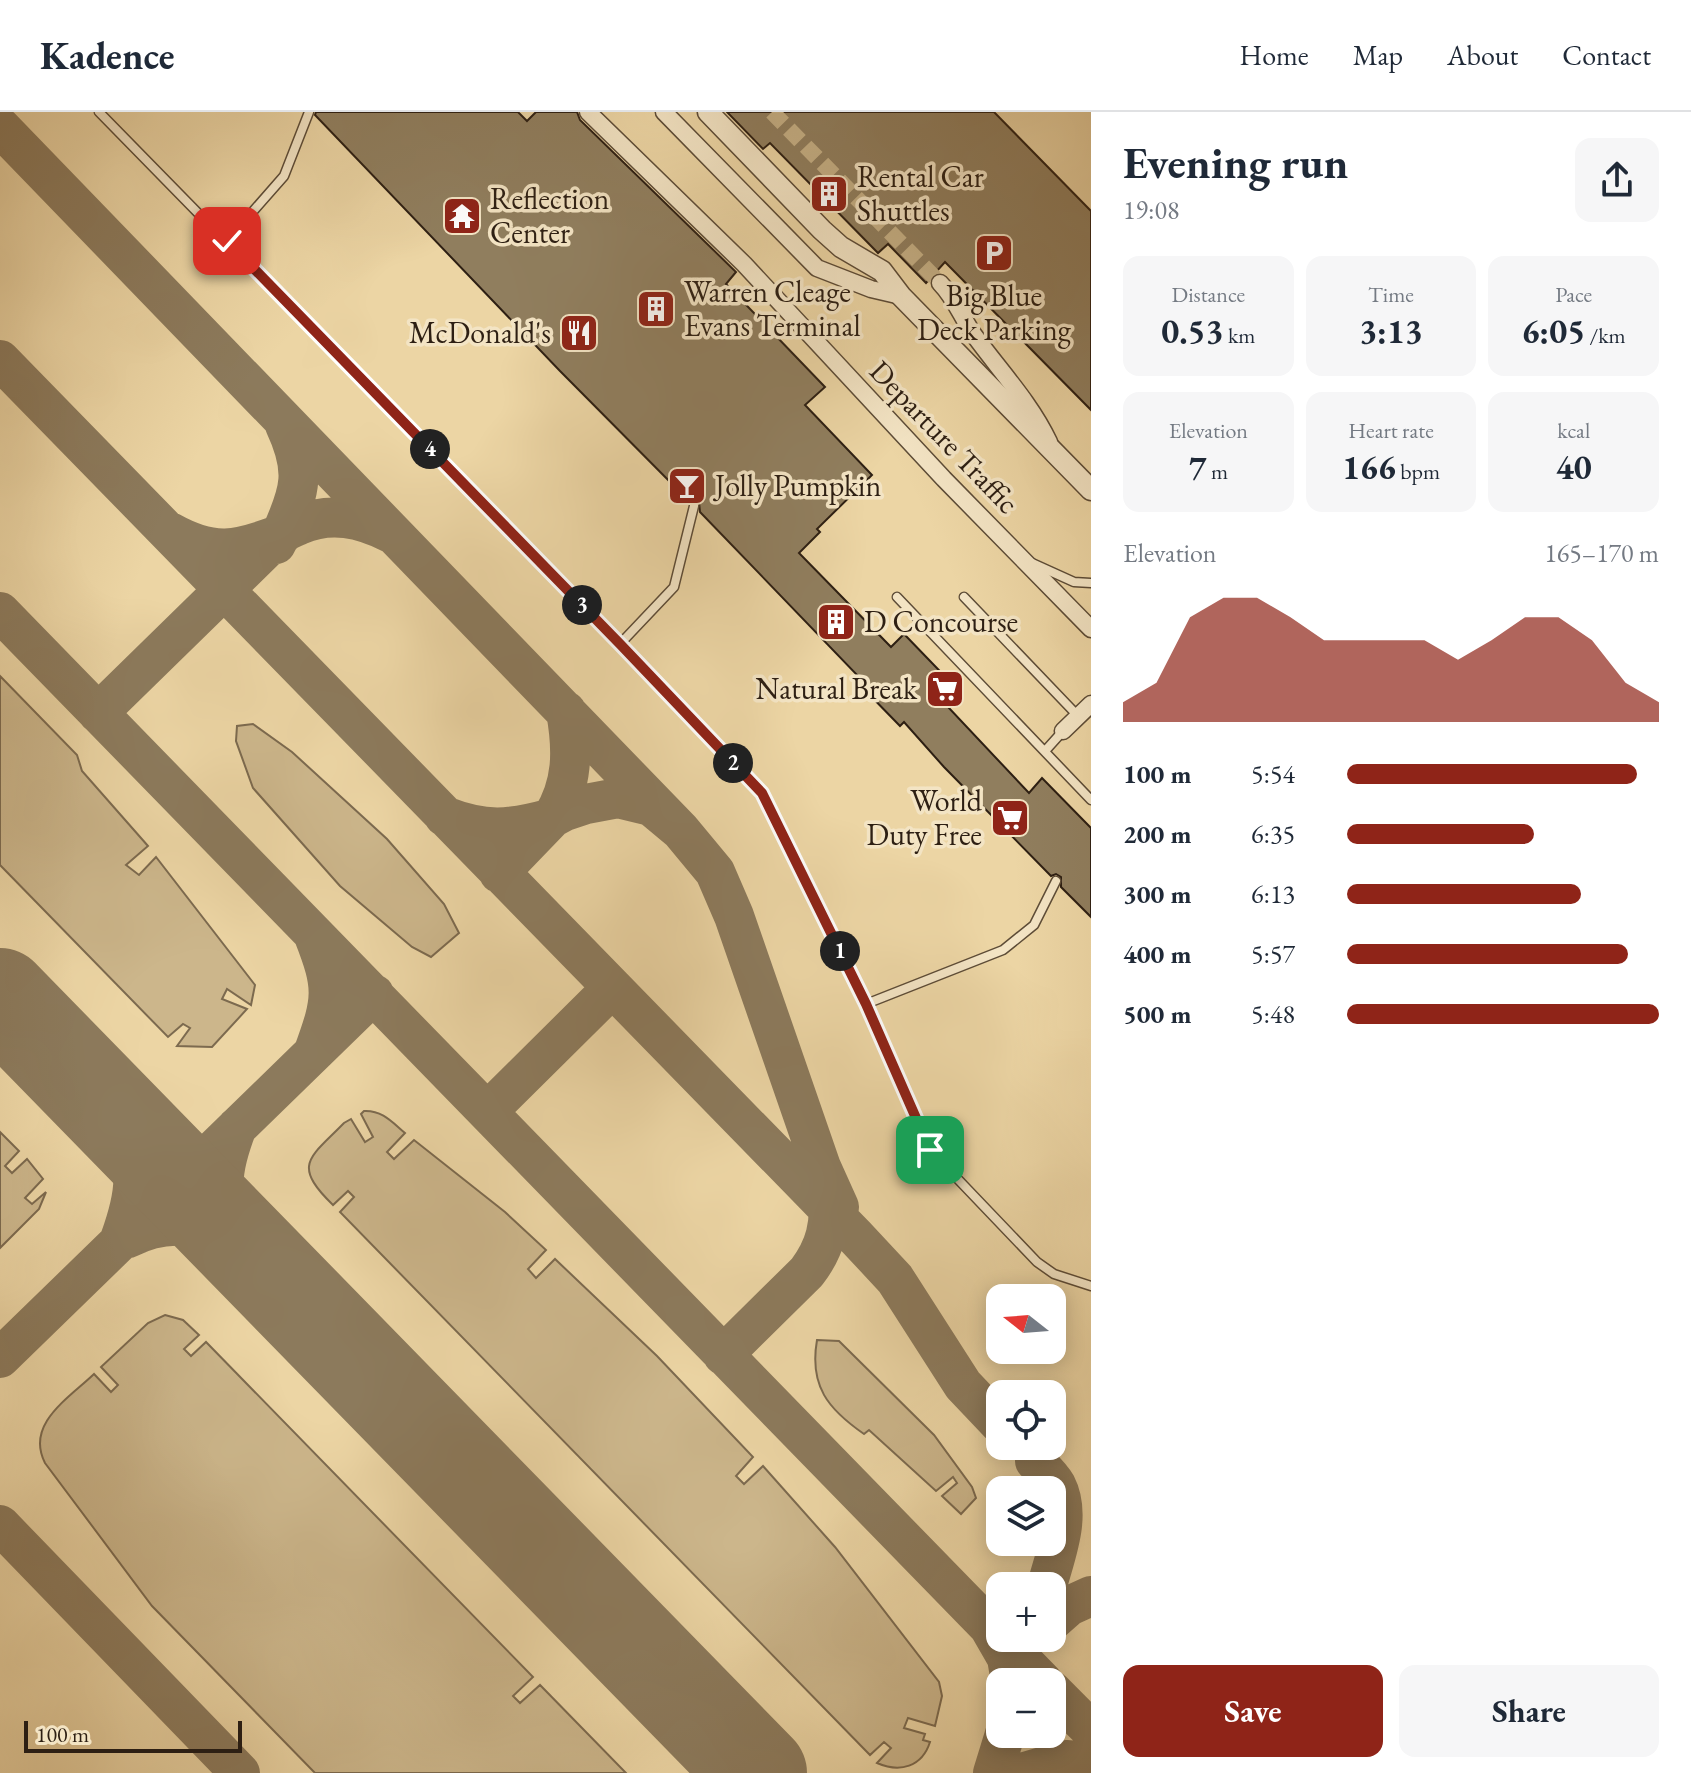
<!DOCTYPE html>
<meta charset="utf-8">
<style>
:root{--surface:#fff;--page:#f6f6f7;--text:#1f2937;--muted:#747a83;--line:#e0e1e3;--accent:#8f2418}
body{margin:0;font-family:"EB Garamond",serif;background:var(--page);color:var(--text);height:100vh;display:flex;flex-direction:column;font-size:30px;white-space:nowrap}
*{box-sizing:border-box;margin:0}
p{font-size:26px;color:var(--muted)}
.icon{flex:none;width:44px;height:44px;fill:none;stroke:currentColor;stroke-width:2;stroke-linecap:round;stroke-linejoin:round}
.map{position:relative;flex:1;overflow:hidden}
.details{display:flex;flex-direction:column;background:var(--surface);width:600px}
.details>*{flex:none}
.needle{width:52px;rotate:287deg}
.fabs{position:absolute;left:986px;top:1172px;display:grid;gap:16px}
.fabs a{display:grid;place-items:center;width:80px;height:80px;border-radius:16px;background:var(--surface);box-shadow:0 4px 20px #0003;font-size:40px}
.scale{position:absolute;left:24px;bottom:20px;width:218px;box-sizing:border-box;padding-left:8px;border:4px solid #2d1f13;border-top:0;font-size:22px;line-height:28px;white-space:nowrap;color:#2d1f13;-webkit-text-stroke:6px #f3e4c4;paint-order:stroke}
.pin{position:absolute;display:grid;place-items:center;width:68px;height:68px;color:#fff;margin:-34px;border-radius:16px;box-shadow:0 4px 12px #0006}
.km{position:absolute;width:40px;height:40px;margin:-20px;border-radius:50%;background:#222;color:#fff;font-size:22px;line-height:40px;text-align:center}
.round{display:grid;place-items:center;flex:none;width:84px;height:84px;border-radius:16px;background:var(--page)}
.summary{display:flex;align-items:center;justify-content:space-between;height:136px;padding:0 32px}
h1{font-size:44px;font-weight:700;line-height:60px}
.figures{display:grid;grid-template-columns:repeat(3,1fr);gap:12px;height:136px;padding:8px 32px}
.figures div{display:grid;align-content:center;border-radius:16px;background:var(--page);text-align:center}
.figures b{font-size:34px;font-weight:700}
.figures small{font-size:22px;font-weight:400}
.figures p{font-size:22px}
.chart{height:224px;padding:16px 32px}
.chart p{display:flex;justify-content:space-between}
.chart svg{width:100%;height:144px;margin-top:8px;fill:var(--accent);opacity:.7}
.primary-button{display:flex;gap:16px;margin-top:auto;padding:16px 32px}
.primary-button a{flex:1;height:92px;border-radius:16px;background:var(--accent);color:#fff;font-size:32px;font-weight:700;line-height:92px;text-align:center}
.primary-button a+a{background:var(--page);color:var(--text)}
ul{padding:0 32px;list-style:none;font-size:26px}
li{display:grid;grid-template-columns:128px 96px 1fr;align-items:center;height:60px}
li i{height:20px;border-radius:10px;background:var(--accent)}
header{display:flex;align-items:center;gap:48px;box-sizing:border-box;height:112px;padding:0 40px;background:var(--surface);border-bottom:2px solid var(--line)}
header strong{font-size:38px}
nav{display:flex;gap:44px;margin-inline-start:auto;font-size:28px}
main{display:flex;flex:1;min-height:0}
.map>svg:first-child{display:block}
</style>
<header>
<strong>Kadence</strong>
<nav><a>Home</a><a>Map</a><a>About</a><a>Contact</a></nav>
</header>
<main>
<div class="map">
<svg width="1091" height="1661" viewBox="0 0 1091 1661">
<rect width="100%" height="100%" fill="#ecd5a4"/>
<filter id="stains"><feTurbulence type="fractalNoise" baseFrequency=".0025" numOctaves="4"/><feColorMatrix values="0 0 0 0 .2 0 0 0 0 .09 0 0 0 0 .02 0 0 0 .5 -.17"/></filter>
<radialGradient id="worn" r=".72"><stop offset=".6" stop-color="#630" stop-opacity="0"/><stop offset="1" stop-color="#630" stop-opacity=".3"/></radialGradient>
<path fill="#ccb68b" stroke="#7c6a4f" stroke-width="2" d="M0,564L77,643L82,659L148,734L126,753L139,763L156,745L255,873L251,893L227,877L222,887L247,897L212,935L177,934L190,916L183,912L168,925L0,753Z
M253,612L292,640L387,727L444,792L459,821L431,845L412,835L340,774L253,676L236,629L237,614Z
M364,999C382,998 392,1010 405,1021L387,1040L394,1047L414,1028L505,1100L546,1138L528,1157L536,1166L555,1147L657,1244L753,1345L736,1364L744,1372L763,1354L835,1435L939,1570L942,1584L935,1614L908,1606L904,1616L925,1622L923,1628L930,1630C922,1655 900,1661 877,1651L891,1636L884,1630L870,1643L340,1100L354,1085L348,1079L333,1093C291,1052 310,1046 344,1011L351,1007L365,1030L373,1025L361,1002Z
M0,1020L19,1039L5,1054L12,1061L27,1047L43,1067L25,1086L32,1092L46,1080L39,1097L0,1136Z
M165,1203L183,1208L199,1223L184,1237L191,1244L206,1230L533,1565L513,1584L520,1591L540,1573L626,1661H315L152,1494L45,1351C25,1312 69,1286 94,1262L111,1280L118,1273L101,1255L148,1211Z
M817,1228L839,1229L934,1323L972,1375L976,1386L961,1402L942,1384L957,1371L953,1365L936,1379L869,1318L864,1322C828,1297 809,1274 817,1228Z"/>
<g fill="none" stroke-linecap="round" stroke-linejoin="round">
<path stroke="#8c7a5c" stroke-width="40" d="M0,15L681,719
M0,248L854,1123L895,1167L963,1273L1000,1312
M170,420C213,444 237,439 281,422C301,378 306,358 285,313
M276,432C281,420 288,418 299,413C331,399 361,406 391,421
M0,500L1000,1526
M98,601L281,422
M444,704C485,720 509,718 552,706C573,672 573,639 566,599
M499,761L552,706L565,699L586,692L618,686L651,694L681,719L715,760L734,804L821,1055L839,1095
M314,939C333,887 334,875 314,824
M488,999L612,876
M116,1005C139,1053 138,1077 120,1127
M237,1015C217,1067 219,1086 245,1135
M128,1126C172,1104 202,1114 245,1135
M723,1243L807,1160C826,1135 831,1112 828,1081
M0,1246L374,882
M1035,1349C1042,1356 1051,1364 1056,1373C1072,1404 1055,1443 1047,1474
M0,1413L240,1661
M1052,1509L1069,1494L1091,1484
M988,1513L1007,1546L1011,1570
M1000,1526L1043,1570
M1052,1579L1091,1618
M993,1661L1005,1622
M1021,1661L1066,1648L1091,1650"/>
<path stroke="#8c7a5c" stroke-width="98" d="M0,885L758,1661"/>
</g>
<path fill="#907e5e" stroke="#2d1f13" stroke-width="2" d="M316,0H518L527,9L536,0H577L580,8L736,160L726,172L825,275L805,293L872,363L817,417L820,420L799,441L891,535L904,522L961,581L948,595L1029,681L1042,666L1091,716V805L1061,775V765L1056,762L1051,764L944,655L904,610L900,614L861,574L857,570L860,566L700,400L699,390L695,387L689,389L560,259L315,3Z
M727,0H994L1091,99V298L945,150L926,171L888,132L878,141L770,31L763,37Z"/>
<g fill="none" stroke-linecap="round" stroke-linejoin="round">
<path stroke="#c6b187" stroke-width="16" stroke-dasharray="16 8" stroke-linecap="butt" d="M772,0L940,171"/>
<defs>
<path id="service" d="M99,0L620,532L762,681L866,892L930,1038L1037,1150L1054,1162L1091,1174
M227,129L284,64L309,0
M1032,451L1074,470L1091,471
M897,485L1091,688
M964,485L1078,604
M620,532L674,475L694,394
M1045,639L1063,619
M866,892L1003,838L1034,813L1056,769"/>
<path id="minor" d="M588,0L744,152L944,367L1091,517
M664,0L817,156L871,177L901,184
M940,171C955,186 962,206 974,223C1000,259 1030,290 1049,330
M1063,619L1091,592"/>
<path id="tertiary" d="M708,0L822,118L841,135L882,159L901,184L1091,378"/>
</defs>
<use href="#service" stroke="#5d4c37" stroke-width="11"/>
<use href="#minor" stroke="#5d4c37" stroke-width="19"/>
<use href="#tertiary" stroke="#5d4c37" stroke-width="23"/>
<use href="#service" stroke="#f3e4c4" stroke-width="8"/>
<use href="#minor" stroke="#f3e4c4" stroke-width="16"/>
<use href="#tertiary" stroke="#f3e4c4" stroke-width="20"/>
</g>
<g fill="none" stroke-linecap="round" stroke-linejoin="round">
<defs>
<path id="route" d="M227,129L620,532L762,681L866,892L930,1038"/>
</defs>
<use href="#route" stroke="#fff" stroke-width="16"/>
<use href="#route" stroke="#8f2418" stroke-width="10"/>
</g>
<defs>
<symbol id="building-square" viewBox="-11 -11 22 22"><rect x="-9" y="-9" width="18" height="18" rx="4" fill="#8f2418" stroke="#f3e4c4"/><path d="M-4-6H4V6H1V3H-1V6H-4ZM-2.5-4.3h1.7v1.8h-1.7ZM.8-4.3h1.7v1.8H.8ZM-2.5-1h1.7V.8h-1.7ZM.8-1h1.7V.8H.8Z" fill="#fff"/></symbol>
<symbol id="temple-square" viewBox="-11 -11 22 22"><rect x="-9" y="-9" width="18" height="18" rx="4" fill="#8f2418" stroke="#f3e4c4"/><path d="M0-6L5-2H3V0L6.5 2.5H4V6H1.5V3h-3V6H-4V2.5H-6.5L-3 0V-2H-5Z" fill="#fff"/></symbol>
<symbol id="parking-square" viewBox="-11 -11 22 22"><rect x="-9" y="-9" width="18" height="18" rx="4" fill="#8f2418" stroke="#f3e4c4"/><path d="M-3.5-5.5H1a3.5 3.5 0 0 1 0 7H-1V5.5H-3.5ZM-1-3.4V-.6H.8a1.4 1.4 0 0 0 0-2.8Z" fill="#fff"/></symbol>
<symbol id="restaurant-square" viewBox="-11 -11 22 22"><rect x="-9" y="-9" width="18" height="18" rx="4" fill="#8f2418" stroke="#f3e4c4"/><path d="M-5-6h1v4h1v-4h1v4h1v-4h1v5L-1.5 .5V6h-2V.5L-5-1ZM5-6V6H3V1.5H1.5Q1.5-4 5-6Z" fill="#fff"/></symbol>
<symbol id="bar-square" viewBox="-11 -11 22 22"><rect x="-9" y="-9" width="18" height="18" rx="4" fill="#8f2418" stroke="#f3e4c4"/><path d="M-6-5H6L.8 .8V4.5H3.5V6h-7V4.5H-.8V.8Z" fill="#fff"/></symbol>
<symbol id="supermarket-square" viewBox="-11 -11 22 22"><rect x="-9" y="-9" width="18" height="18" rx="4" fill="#8f2418" stroke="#f3e4c4"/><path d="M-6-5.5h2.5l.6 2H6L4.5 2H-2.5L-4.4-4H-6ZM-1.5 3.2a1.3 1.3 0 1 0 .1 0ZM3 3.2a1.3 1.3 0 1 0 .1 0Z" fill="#fff"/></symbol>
</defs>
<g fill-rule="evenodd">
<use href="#building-square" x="807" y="60" width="44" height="44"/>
<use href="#temple-square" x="440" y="82" width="44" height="44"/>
<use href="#parking-square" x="972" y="119" width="44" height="44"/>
<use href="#building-square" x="634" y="175" width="44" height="44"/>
<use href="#restaurant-square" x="557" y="199" width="44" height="44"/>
<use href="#bar-square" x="665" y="352" width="44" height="44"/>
<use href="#building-square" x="814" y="488" width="44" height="44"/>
<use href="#supermarket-square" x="923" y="555" width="44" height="44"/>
<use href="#supermarket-square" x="988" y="684" width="44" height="44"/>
</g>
<g text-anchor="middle" stroke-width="7" stroke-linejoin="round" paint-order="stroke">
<g font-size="30" fill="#2d1f13" stroke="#f3e4c4" text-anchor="start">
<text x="857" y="75">Rental Car<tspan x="857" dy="34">Shuttles</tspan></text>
<text x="490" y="97">Reflection<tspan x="490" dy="34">Center</tspan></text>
<text x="684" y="190">Warren Cleage<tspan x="684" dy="34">Evans Terminal</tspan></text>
<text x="994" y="194" text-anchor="middle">Big Blue<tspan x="994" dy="34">Deck Parking</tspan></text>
<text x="551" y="231" text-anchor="end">McDonald's</text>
<text x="715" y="384">Jolly Pumpkin</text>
<text x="864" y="520">D Concourse</text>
<text x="917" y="587" text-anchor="end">Natural Break</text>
<text x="982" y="699" text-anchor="end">World<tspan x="982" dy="34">Duty Free</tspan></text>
</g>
<g font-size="30" fill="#2d1f13" stroke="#f3e4c4">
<text transform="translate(944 325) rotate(46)" y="10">Departure Traffic</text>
</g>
</g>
<rect width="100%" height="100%" filter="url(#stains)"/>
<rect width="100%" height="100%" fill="url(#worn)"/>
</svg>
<div class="fabs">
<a><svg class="needle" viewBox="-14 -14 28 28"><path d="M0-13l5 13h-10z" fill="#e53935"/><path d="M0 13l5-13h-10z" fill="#747a83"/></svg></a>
<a><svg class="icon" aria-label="locate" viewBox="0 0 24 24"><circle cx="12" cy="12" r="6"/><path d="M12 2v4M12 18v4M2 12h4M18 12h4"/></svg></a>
<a><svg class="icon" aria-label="layers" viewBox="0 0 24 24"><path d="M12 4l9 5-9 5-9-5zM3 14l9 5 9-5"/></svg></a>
<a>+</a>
<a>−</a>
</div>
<div class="scale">100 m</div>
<div class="pin" style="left:930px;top:1038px;background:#1e9e55"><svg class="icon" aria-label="arrive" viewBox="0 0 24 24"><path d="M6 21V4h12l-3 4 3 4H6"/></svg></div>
<div class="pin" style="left:227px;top:129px;background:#d93025"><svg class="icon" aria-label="check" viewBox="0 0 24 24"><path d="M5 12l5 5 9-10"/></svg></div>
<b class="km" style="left:840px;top:839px">1</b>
<b class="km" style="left:733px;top:651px">2</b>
<b class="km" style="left:582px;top:493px">3</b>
<b class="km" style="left:430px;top:337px">4</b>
</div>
<section class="details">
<div class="summary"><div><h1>Evening run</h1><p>19:08</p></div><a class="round"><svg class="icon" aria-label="share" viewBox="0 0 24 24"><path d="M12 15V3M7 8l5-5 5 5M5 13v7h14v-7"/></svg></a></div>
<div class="figures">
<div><p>Distance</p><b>0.53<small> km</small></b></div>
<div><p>Time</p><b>3:13</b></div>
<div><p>Pace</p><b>6:05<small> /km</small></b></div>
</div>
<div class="figures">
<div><p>Elevation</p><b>7<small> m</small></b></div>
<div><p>Heart rate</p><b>166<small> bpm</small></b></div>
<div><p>kcal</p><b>40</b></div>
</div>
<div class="chart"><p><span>Elevation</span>165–170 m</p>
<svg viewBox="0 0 160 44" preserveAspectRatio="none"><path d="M0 44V38L10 32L20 12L30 6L40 6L50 12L60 19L70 19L80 19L90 19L100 25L110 19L120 12L130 12L140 19L150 32L160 38V44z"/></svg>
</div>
<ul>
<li><b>100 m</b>5:54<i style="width:93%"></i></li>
<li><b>200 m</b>6:35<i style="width:60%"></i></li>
<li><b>300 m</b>6:13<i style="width:75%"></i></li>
<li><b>400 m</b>5:57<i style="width:90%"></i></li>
<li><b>500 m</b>5:48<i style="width:100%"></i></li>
</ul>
<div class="primary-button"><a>Save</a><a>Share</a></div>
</section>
</main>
